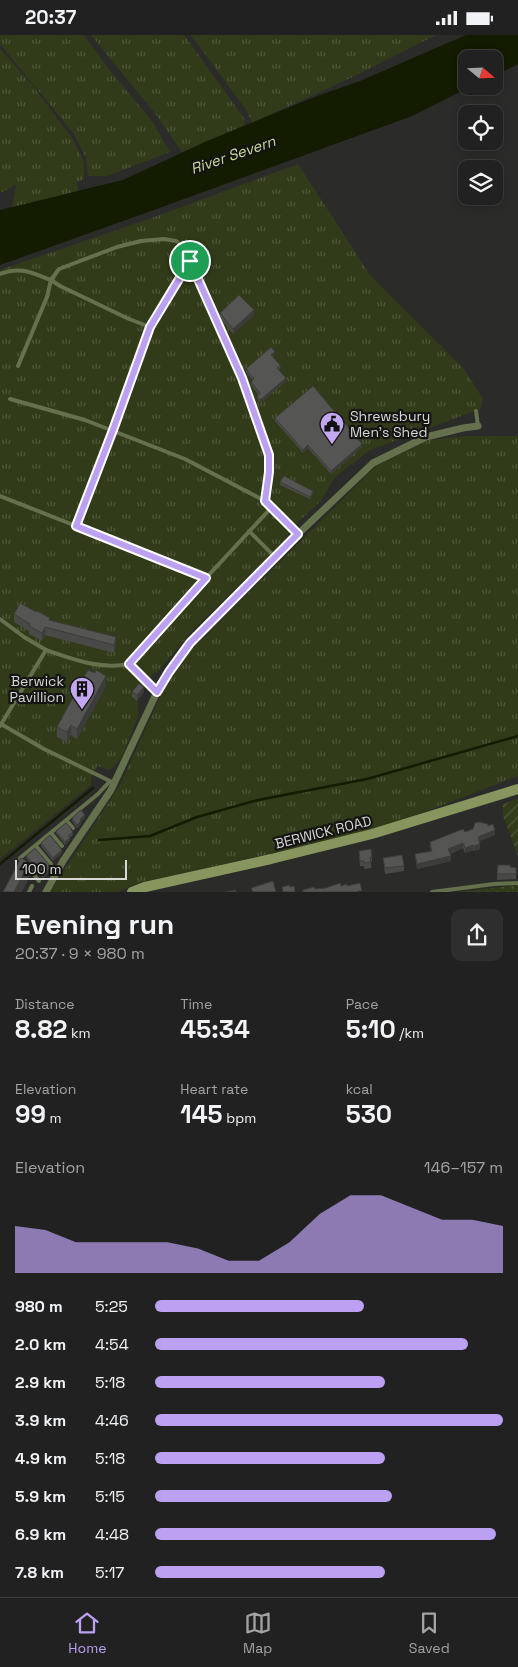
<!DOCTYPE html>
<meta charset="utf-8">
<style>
:root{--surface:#202120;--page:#2d2e2d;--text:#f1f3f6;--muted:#a2a3a5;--line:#3d3e3e;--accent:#bca0f2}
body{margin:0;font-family:"Space Grotesk",sans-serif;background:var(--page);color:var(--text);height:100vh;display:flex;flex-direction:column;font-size:19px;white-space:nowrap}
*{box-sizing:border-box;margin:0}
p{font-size:16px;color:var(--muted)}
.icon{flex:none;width:28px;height:28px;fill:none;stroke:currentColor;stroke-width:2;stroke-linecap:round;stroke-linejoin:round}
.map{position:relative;height:857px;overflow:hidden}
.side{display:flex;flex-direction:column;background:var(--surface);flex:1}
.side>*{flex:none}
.needle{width:32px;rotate:109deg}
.buttons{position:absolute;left:458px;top:15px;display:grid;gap:10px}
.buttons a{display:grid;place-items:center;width:45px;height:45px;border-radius:10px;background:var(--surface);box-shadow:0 2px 8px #0003,0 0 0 1px var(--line);font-size:25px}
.scale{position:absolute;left:15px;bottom:12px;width:112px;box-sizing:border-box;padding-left:5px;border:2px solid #d7d7d6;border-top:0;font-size:14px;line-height:18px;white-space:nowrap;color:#d7d7d6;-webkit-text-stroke:4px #141413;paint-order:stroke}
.pin{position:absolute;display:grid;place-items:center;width:42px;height:42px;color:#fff;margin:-21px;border:2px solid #fff;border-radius:50%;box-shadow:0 1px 5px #0007}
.round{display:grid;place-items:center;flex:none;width:52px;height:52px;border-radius:10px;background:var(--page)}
.headline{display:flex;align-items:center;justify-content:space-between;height:85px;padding:0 15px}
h1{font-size:28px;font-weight:800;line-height:38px}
.figures{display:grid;grid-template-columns:repeat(3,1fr);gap:8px;height:85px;padding:5px 15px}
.figures div{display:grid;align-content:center}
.figures b{font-size:25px;font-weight:800}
.figures small{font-size:14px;font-weight:400}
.figures p{font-size:14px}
.chart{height:140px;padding:10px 15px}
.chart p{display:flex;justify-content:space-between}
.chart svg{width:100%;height:90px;margin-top:5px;fill:var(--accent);opacity:.7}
ul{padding:0 15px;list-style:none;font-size:16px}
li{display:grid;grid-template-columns:80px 60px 1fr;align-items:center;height:38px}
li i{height:12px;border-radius:6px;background:var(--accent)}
.status{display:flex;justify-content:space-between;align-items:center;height:35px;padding:0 25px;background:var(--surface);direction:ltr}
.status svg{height:14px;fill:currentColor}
.tabs{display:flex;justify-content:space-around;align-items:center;height:70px;border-top:1px solid var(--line);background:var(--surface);font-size:14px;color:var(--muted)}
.tabs a{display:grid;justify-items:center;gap:2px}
.tabs .selected{color:var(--accent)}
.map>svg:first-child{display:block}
</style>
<div class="status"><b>20:37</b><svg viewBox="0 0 49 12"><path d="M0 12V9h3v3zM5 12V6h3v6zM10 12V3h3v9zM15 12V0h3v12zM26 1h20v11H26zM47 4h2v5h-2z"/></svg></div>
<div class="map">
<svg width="518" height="857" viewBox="0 0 518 857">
<defs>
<pattern id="grass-tufts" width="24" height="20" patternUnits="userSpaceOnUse" patternTransform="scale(1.25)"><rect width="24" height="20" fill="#323b19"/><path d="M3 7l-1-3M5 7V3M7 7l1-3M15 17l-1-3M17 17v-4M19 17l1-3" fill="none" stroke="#4f573a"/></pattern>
<pattern id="park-dots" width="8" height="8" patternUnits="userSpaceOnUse" patternTransform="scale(1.25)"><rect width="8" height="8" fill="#323b19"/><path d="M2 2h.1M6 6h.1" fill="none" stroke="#4f573a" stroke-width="1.8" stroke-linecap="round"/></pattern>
<pattern id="garden-furrows" width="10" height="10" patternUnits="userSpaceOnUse" patternTransform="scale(1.25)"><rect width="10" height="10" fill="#323b19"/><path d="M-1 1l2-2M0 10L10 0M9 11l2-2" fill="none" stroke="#4f573a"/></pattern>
</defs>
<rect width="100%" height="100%" fill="#2b2c2a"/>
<path fill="url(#grass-tufts)" d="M0,0H84L111,37L152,86L170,117L107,141H88L86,123L74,99L0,9Z
M91,0H184L241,79L245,85L243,91L182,117L154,77Z
M191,0H436L357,40L252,88L247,76Z
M0,14L33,51L72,103L84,127V144L77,147L78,156L12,173L16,150L0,158Z
M298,129L370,240L464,334L483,364L480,374L370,415L335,442L321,466L292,493L284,506L190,598L157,638L155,637L140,655L137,666L139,679L122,722L110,735L97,731L91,743V750L0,824V235L149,184Z
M464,401H518V741L385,792L133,850L118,857H50L121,748L163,656L183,623L376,431L429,405Z"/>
<path fill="url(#park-dots)" d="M518,850V857H457Z"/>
<path fill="url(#garden-furrows)" d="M518,764V821L503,781V769Z"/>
<path fill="#131b00" d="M466,0H518V29L494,41V24H466V51H472L412,81L151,176L0,230V175L123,145L207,106L317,61L360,46Z"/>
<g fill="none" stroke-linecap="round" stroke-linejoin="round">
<path stroke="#131b00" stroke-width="2.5" d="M99,805L150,801L197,782L258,765L367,744L518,701
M0,829L93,753"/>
<path stroke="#65704d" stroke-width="4" d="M0,239C21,231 32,238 51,245L59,234L117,212L141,206L164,204L176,206L184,212L190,226
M18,331L47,262L51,245L60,251L129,284L150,292
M10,364L85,385L185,424L265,466L298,499
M476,376L478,391
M0,461L76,491L113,395L150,292L190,226L242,343L269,420V437L265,466
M76,491L206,543
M249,496L275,522
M0,584L24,602L46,615L0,691
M46,615C73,624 100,635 129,629L206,543L271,473
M129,629L157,657
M1,689L44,714L112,747
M66,785L73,793
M51,798L62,811
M36,811L51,829
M22,827L20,823L98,759L110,746
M26,830L39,846
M29,857L32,851
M432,857L494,849L518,848"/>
<path stroke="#65704d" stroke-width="7" d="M46,857L63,826L111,755L157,657L169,637L190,608L298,499L373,428L426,402L463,393L478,391"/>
<path stroke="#86965e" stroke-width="10" d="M132,857L145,852L271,824L372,799L518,754"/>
</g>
<path fill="#494a48" d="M220,278L254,280L233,299L220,283Z
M275,319L273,321L280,333L278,334L286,346L260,368L257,363V361L258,359L251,350V347L253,346L246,337V334Z
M275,383L362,412L331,439L308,413L303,418L275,386Z
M280,447L313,458L310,464L280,450Z
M14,579L50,585L116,610L114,618L45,600L42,606L29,599V596L14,587Z
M106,651L77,704L71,700L67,707L57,702V692Z
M132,657H144L137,666L132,662Z
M72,783H85L81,786V789L77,793L72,786Z
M488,791L495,800L479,806L480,814L474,816L473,815L465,818L463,813L450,819L451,826L417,834L415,819L431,816L430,812V807Z
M56,796H72L73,800L70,802V805L65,810L56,798Z
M41,808L62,818L53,826L41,811Z
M359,816L372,822V827H371V833L364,834V831H360Z
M26,821L51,835L43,843L26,823Z
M383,823L404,831V836L385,839Z
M498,830L516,833V844L497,845Z"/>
<path fill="#3c3c3b" d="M254,275V280L233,299V294Z
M286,343V346L260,368V365Z
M362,409V412L331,439V436Z
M308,410V413L303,418V415Z
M45,592V600L42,606V598Z
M116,602V610L114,618V610Z
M106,641V651L77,704V694Z
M144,652V657L137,666V660Z
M71,690V700L67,707V697Z
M85,780V783L80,787V784Z
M81,786V789L77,793V790Z
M495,795V800L478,807V802Z
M70,803V805L65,810V807Z
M463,808V813L448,819V814Z
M480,809V814L474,816V811Z
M473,810V815L465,818V813Z
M62,815V818L53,826V823Z
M451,821V826L417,834V829Z
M29,828V843L22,857H14Z
M51,832V835L43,843V841Z"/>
<path fill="#555654" stroke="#3c3c3b" d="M239,260L254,275L233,294L220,278Z
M271,312L275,317L271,320L280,330L277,333L286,343L260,365L257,361L260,358L251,347L254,344L246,334Z
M313,351L362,409L331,436L308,410L303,415L275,383Z
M284,441L313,456L310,462L280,447Z
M20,568L36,577L37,576L50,583L49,585L116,602L114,610L45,592L42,598L29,591L30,589L14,579Z
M88,635L95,638L96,635L106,641L77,694L71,690L67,697L57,692Z
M139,648L144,652L137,660L132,657Z
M81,775L85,780L80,784L81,786L77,790L72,783Z
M479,787L488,789V791L493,789L495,795L478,802L480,809L474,811L473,810L465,813L463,808L448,814L451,821L417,829L415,819L432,816L430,807L463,794L465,797L473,794L475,788Z
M66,788L72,794L71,795L73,797L68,801L70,803L65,807L56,796Z
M50,800L62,815L53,823L41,808Z
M35,813L51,832L43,841L26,821Z
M371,814L372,822H370L371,827L364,828V826H360L359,816Z
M402,820L404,831L385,833L383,823Z
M21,823L29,828L14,857H3Z
M498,830H510V832L516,833V839H497Z
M273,846L276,857H253L251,853Z
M340,848L341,851L347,849V851L360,848L362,856H358V857H303V855L314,852L315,854L326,853Z
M289,850L290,852L294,851L295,857H283L282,852Z
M236,855V857H226Z"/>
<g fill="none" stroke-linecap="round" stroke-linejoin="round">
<defs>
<path id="route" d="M190,226L242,343L269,420V437L265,466L298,499L190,608L169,637L157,657L129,629L206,543L76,491L113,395L150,292Z"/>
</defs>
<use href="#route" stroke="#fff" stroke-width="10"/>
<use href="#route" stroke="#bca0f2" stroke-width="6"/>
</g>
<defs>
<symbol id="civic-pin" viewBox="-11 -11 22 30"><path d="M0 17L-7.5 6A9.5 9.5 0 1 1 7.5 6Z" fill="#c4a7f1" stroke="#141413"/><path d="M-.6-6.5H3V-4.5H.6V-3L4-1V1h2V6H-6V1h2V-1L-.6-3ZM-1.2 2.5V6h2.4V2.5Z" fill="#111"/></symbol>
<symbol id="building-pin" viewBox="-11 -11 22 30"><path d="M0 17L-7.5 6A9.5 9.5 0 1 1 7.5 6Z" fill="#c4a7f1" stroke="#141413"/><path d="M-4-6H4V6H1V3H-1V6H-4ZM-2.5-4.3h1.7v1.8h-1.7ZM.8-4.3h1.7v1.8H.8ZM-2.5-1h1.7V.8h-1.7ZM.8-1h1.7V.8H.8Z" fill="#111"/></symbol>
</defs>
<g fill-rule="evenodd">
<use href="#civic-pin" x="318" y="375" width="28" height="38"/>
<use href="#building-pin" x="68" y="640" width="28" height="38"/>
</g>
<g text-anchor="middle" stroke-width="4.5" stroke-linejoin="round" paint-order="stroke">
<g font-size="14" fill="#d7d7d6" stroke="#141413" text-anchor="start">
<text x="350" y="386">Shrewsbury<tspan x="350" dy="16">Men's Shed</tspan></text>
<text x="64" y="651" text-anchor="end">Berwick<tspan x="64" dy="16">Pavillion</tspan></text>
</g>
<g font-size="14" fill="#d7d7d6" stroke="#141413">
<text transform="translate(323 797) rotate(-14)" y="5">BERWICK ROAD</text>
</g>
<g font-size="15" font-style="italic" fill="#c8dc9b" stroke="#141413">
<text transform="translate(233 120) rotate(-19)" y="5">River Severn</text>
</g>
</g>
</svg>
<div class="buttons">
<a><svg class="needle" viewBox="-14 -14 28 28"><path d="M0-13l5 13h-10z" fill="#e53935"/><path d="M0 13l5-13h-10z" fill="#a2a3a5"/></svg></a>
<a><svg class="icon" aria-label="locate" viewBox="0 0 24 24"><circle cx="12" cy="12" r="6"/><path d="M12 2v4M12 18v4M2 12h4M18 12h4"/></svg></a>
<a><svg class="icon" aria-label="layers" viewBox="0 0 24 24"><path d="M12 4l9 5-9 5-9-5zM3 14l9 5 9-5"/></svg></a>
</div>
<div class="scale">100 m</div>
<div class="pin" style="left:190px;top:226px;background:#1e9e55"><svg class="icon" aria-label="arrive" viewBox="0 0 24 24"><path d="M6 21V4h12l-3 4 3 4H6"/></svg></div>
</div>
<section class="side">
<div class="headline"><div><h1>Evening run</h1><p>20:37 · 9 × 980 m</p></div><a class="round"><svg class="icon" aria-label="share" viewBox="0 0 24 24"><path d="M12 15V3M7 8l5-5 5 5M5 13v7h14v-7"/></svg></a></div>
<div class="figures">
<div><p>Distance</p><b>8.82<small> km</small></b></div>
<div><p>Time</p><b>45:34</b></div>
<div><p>Pace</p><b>5:10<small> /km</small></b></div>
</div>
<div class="figures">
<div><p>Elevation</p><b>99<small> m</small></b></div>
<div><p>Heart rate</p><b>145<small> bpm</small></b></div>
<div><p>kcal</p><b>530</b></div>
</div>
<div class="chart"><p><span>Elevation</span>146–157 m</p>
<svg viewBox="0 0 160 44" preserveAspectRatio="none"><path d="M0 44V21L10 23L20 29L30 29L40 29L50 29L60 32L70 38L80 38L90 29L100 15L110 6L120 6L130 12L140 18L150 18L160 21V44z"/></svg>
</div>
<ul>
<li><b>980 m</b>5:25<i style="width:60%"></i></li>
<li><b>2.0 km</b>4:54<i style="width:90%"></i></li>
<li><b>2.9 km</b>5:18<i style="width:66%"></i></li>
<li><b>3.9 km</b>4:46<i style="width:100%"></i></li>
<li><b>4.9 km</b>5:18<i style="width:66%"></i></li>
<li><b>5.9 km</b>5:15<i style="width:68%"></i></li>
<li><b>6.9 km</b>4:48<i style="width:98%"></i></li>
<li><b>7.8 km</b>5:17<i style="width:66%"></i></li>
</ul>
</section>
<nav class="tabs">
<a class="selected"><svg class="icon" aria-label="home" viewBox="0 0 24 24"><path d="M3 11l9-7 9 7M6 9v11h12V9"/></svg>Home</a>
<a><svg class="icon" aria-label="map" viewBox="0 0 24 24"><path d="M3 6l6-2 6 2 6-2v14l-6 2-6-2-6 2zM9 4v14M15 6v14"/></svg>Map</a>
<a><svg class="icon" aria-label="saved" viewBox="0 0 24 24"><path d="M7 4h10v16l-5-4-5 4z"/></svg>Saved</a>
</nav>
